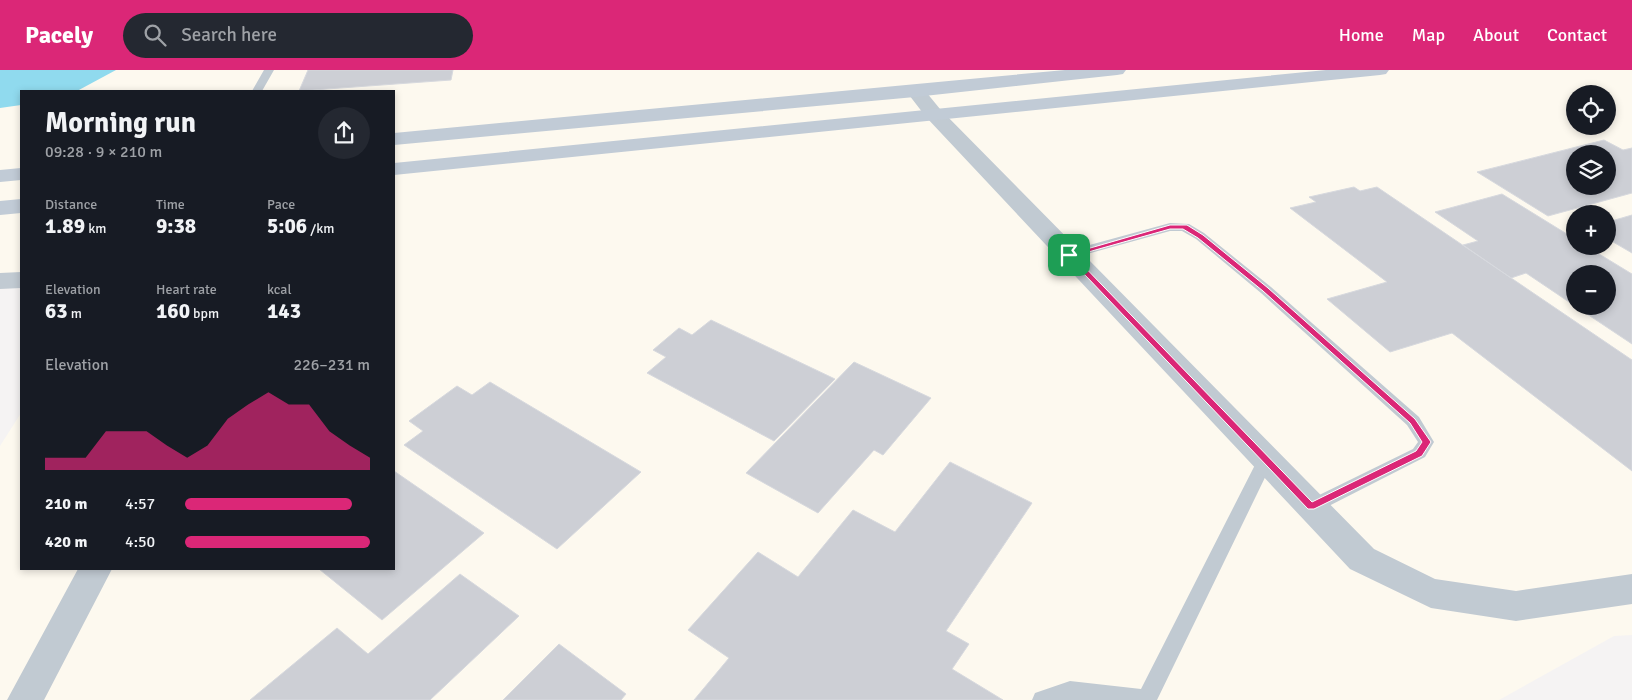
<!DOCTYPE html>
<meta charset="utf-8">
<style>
:root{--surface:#171b24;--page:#242831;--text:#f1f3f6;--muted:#9ea1a6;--accent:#db2777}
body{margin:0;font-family:Signika,sans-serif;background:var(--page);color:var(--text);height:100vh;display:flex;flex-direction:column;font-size:19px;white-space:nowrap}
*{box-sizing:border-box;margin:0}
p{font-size:16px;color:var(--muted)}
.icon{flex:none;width:28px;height:28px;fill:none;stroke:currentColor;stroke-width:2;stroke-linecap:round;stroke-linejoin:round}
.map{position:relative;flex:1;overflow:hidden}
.side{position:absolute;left:20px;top:20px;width:375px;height:480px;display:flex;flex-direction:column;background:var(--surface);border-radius:0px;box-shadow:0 2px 8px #0003}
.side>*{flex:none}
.controls{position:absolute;left:1566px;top:15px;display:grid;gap:10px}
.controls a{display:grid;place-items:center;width:50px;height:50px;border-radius:50%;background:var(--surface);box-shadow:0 2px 8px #0003;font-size:25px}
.pin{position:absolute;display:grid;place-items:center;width:42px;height:42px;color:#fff;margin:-21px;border-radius:10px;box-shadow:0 2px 8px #0006}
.round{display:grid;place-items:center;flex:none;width:52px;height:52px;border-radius:26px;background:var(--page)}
.head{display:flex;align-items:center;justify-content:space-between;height:85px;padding:0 25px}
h1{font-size:28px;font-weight:800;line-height:38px}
.metrics{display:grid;grid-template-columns:repeat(3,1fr);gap:8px;height:85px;padding:5px 25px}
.metrics div{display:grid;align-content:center}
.metrics b{font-size:21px;font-weight:800}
.metrics small{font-size:14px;font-weight:400}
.metrics p{font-size:14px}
.chart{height:140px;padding:10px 25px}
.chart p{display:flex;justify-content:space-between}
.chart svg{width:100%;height:90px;margin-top:5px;fill:var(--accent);opacity:.7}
ul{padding:0 25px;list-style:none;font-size:16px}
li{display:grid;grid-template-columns:80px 60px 1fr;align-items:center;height:38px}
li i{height:12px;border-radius:6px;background:var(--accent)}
header{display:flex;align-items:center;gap:30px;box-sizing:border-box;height:70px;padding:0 25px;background:var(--accent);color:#fff}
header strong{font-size:24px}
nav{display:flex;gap:28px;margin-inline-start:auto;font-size:18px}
.search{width:350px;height:45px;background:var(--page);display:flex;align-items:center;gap:12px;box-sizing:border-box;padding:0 18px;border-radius:28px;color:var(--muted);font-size:19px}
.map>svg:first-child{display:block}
</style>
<header>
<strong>Pacely</strong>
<div class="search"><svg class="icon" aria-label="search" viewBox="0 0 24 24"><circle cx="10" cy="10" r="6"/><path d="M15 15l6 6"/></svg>Search here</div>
<nav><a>Home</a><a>Map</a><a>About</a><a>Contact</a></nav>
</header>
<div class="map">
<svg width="1632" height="630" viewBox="0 0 1632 630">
<rect width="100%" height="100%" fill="#f5f3f3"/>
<path fill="#fdf9ef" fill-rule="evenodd" d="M0,0H1632V565L1614,566L1499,630H0V376L21,343V499H394V21H21V212L0,215ZM1575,24H1608V56H1575ZM1575,84H1608V116H1575ZM1575,144H1608V176H1575ZM1575,204H1608V236H1575Z"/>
<path fill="#90daee" d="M0,0H116L77,21H21V35L0,38Z"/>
<path fill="#cdcfd5" stroke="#d7d9de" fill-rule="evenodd" d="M308,0H453L451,10L299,21Z
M1604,70L1623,80L1632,78V123L1548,146L1477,102ZM1575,84H1608V116H1575Z
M1354,117L1360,121L1377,117L1632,290V401L1452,263L1390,282L1327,229L1387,212L1290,138L1316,132L1309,127Z
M1502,124L1575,169V176H1586L1632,204V274L1575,236H1608V204H1575V236L1526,203L1511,208L1463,175L1478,171L1435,142Z
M1632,145V183L1608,169V152Z
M711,250L835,309L774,371L647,303L666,287L653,280L679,258L692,265Z
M854,292L931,328L883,385L874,380L818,443L746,403Z
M490,312L641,402L557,479L404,375L423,361L409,351L457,316L472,325Z
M950,392L1032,433L946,561L969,574L952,599L1003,630H694L729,588L688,560L758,482L798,507L853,440L895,462Z
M394,401L484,463L382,550L319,499H394Z
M460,504L519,546L430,630H250L337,558L368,584Z
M559,574L626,624L621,630H503Z"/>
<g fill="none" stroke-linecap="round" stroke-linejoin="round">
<path fill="#c1cad2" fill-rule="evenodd" d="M264,0H274L262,21H252Z
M1170,153L1189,154L1204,163L1271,217L1419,347L1434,372L1425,387L1317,442L1311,444L1305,442L1302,437L1305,432L1413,379L1418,372L1407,355L1261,223L1196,169L1182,161H1170L1069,189L1063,185L1064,182Z
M1266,383L1272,385L1274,389L1157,630H1032L1035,623L1070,611L1141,619L1258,389L1260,385Z"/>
<path fill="#c1cad2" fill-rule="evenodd" d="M915,15L922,17L940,39L1374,479L1435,509L1516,521L1632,504V534L1516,551L1431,538L1350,499L926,47L906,21L908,17Z
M21,202V218L0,219V203Z
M78,499H112L44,630H7Z"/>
<path fill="#c1cbd6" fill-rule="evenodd" d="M1065,0H1126L1123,4L1117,5L915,27L394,75V63Z
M1326,0H1389L1386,4L1380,5L394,105V93Z
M21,98V110L0,112V100Z
M21,129V143L0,145V131Z"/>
</g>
<path fill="#db2777" stroke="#fff" fill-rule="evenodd" d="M1170,155H1187L1203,165L1268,218L1415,349L1431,372L1422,386L1314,439H1308L1066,185ZM1170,159H1183L1198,168L1263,221L1410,353L1422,372L1416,381L1312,432L1074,186Z"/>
</svg>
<div class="controls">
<a><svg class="icon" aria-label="locate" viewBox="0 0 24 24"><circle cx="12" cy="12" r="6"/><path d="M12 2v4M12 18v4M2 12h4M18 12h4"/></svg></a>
<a><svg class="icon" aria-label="layers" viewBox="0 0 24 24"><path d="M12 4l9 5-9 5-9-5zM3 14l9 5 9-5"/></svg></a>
<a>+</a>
<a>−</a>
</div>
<div class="pin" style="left:1069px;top:185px;background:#1e9e55"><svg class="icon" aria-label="arrive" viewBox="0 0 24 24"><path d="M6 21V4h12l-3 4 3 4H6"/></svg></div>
<section class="side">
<div class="head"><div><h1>Morning run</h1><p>09:28 · 9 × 210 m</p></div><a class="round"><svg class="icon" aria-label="share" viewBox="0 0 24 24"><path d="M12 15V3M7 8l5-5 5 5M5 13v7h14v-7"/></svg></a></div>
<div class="metrics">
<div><p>Distance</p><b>1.89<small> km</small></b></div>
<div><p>Time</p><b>9:38</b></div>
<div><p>Pace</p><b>5:06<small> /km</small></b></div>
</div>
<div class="metrics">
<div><p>Elevation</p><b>63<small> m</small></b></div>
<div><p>Heart rate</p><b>160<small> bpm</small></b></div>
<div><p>kcal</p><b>143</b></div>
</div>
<div class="chart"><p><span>Elevation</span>226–231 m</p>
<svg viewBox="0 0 160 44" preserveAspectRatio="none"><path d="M0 44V38L10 38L20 38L30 25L40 25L50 25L60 32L70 38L80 32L90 19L100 12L110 6L120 12L130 12L140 25L150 32L160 38V44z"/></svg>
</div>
<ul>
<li><b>210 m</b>4:57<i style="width:90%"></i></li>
<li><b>420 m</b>4:50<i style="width:100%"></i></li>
</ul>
</section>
</div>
